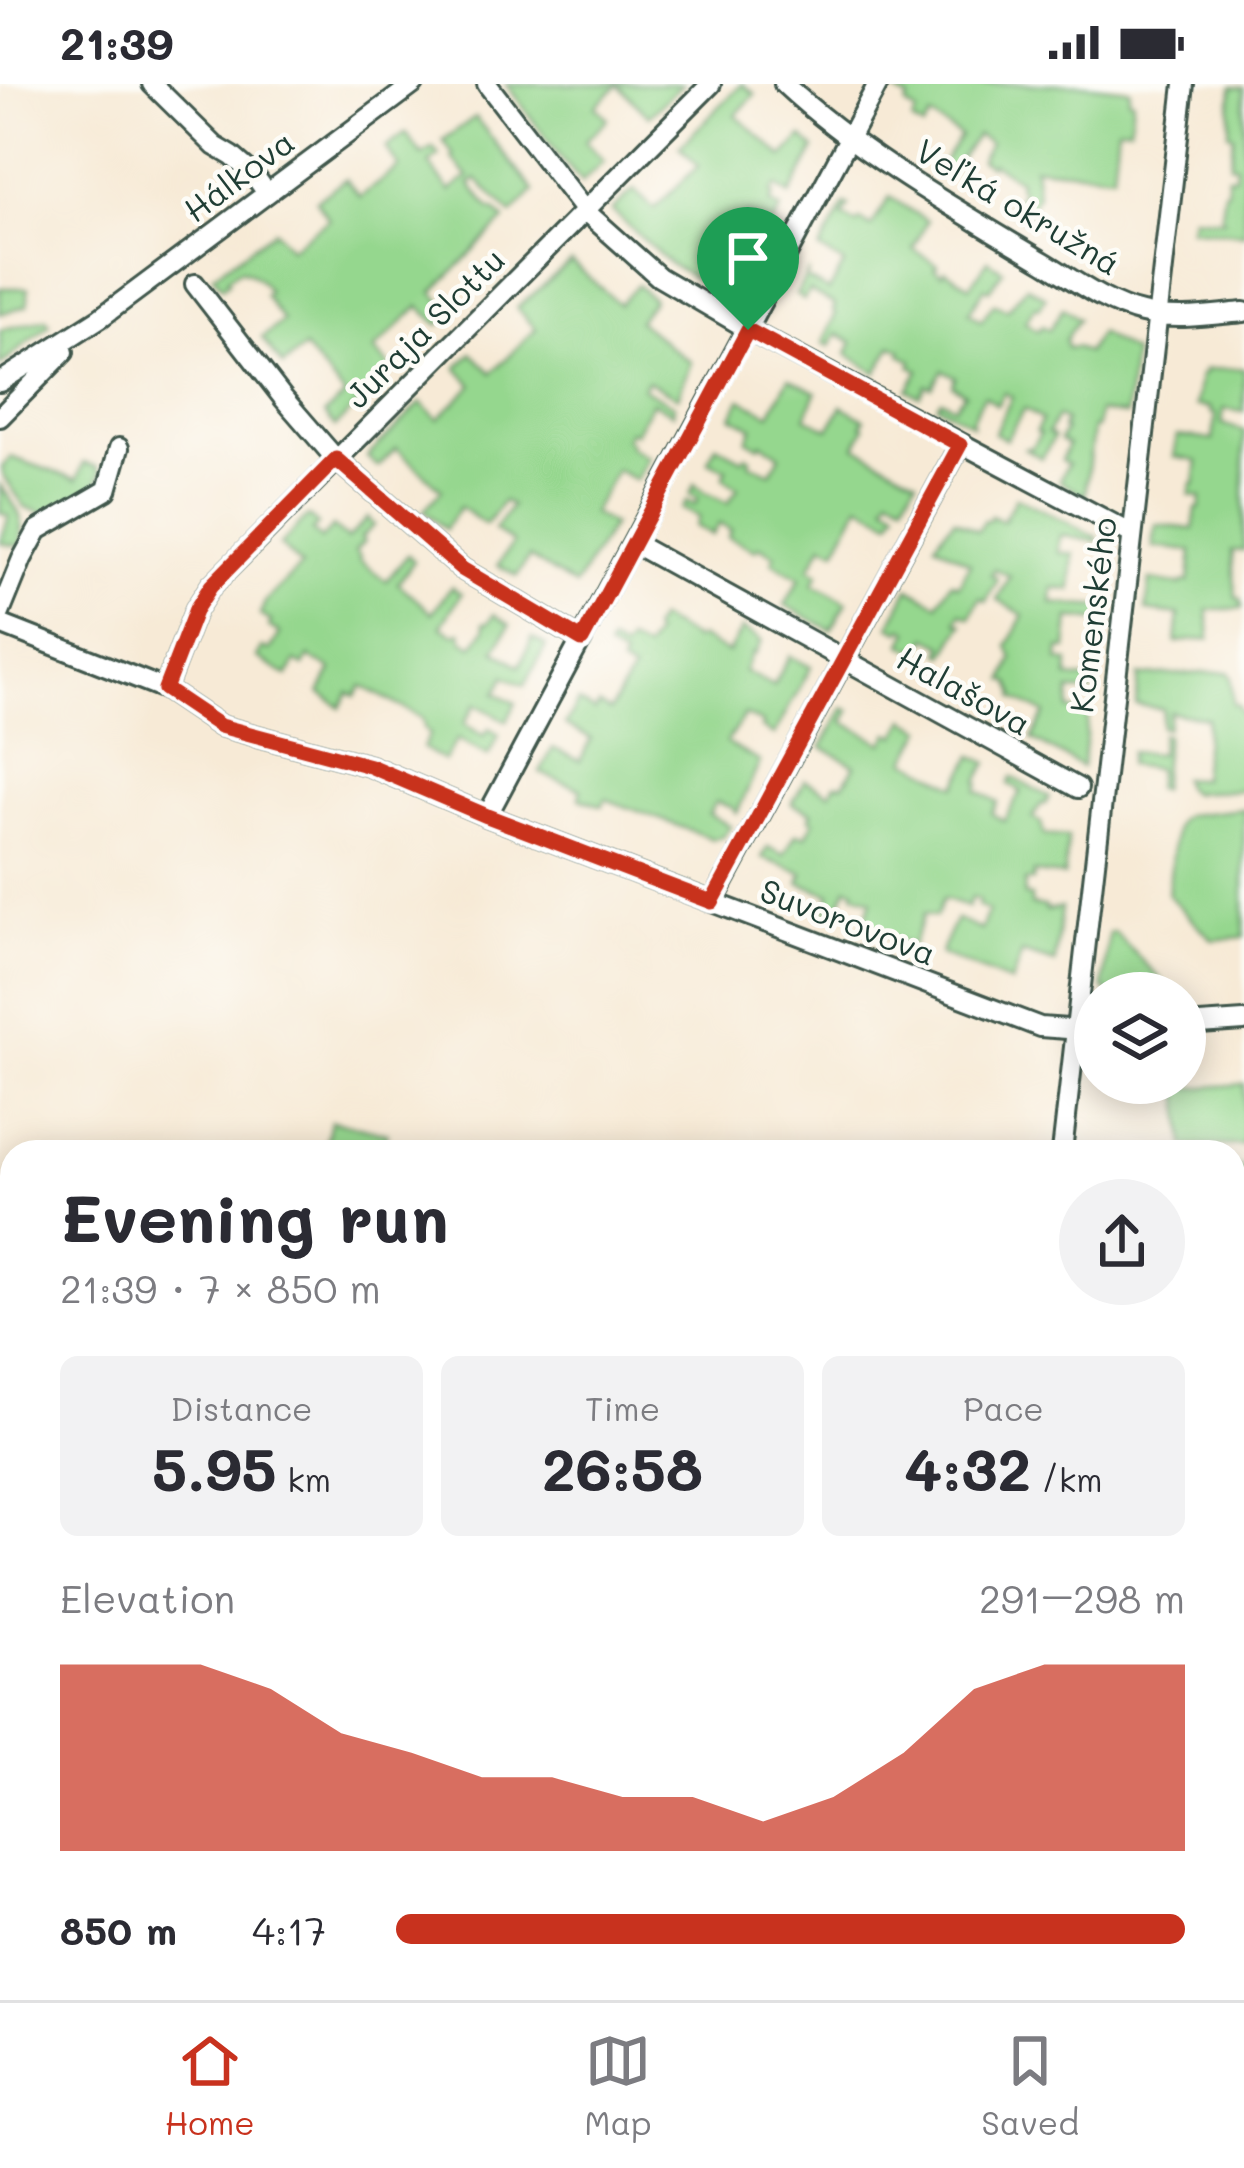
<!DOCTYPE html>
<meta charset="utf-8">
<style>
:root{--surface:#fff;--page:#f2f2f3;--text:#2b2b33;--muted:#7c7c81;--line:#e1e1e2;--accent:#c8321e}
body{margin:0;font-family:Mali,sans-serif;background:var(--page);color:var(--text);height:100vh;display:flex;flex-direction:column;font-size:45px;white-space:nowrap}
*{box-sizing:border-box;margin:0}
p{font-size:39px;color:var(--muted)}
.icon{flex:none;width:66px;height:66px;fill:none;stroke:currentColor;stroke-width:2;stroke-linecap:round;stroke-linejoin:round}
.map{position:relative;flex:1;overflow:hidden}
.side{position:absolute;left:0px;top:1056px;width:1245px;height:861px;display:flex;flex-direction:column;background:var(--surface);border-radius:36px 36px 0 0;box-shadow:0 6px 30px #0003}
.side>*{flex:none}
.buttons{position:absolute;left:1074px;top:888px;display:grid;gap:24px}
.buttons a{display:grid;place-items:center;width:132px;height:132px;border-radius:50%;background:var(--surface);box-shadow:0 6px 30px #0003;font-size:60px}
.pin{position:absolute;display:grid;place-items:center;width:102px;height:102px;color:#fff;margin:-123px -51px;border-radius:50% 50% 50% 0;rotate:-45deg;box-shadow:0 0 12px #0007}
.pin .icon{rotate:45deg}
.round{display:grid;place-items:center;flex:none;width:126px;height:126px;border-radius:63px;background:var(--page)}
.head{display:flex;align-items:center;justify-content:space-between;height:204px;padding:0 60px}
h1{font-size:66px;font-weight:700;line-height:90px}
.stats{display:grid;grid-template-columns:repeat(3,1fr);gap:18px;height:204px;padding:12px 60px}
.stats div{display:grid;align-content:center;border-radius:18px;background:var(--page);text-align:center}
.stats b{font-size:60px;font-weight:700}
.stats small{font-size:33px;font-weight:400}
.stats p{font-size:33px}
.chart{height:336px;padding:24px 60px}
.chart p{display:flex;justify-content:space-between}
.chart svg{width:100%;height:216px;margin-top:12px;fill:var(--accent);opacity:.7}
ul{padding:0 60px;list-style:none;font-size:39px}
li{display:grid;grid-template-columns:192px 144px 1fr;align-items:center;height:90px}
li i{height:30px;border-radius:15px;background:var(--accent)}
.status{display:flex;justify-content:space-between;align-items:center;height:84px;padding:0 60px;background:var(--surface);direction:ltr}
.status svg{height:33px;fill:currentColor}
.tab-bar{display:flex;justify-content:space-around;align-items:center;height:168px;border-top:3px solid var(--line);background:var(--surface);font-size:33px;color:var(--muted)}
.tab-bar a{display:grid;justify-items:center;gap:6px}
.tab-bar .current{color:var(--accent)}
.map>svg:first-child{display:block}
</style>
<div class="status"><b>21:39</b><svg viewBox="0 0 49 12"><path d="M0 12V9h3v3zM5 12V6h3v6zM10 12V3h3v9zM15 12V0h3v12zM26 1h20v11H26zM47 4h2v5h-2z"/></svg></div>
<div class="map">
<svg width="1244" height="1916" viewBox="0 0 1244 1916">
<rect width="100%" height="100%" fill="#fdfcf7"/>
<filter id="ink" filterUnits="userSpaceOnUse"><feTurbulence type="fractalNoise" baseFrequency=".00833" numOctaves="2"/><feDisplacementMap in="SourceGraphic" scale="24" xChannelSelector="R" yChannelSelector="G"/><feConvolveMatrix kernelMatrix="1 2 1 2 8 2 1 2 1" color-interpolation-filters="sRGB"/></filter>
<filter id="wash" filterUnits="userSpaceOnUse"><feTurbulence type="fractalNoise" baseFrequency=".004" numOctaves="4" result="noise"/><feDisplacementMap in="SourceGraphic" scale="48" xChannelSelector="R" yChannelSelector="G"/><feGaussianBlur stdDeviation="2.7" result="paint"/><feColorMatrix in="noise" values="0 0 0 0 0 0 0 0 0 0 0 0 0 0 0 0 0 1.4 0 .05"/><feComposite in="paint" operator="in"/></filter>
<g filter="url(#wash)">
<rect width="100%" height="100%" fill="#f7ead6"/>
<path fill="#95d78e" stroke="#5a8a61" stroke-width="3" d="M506,0H682L649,32L618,1L596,22L608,35L585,57L604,77L582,98L563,77Z
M742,0L755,10L736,31L783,73L802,53L815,65L790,111L776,102L771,109L774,111L770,119L781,126L772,142L747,130L719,185L742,197L731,216L670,180L612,127L634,106L654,125L698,82L680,62Z
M897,0H1080L1130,5L1129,15L1133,16L1130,43H1118L1113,90L1034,83L1037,111L1024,135L1008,126L1022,107L1018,103L1019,96L992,79L990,82L980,76L990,59L977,51L959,75L952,89L941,81L960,52L931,33L923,45L912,38L917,29L906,21L909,15L893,7Z
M1232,3L1244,4V150L1190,144L1192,132L1224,135L1221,130L1224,107L1227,106L1228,92H1235L1236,81L1230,80L1234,51L1229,49Z
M475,33L534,107L512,130L476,95L470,100L491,126L494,125L505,136L433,208L452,228L439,241L419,222L374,266L393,286L335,343L325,330L345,312L304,264L283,282L262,254L283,237L264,211L268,208C261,194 252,190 240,185L227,195L229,198L222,203L213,191L275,146L290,164L329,135L316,116L345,95L360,113L399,83L386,64L406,49L422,71L433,64L439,72L429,80L450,107L468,93L452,74L454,72L443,56Z
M890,113L927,137L913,165L938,181L935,185L942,190L945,186L970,202L988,176L1003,186L990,206L985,204L969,228L981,237L994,219L1007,226L1027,202L1046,213L1039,224L1035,222L1025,238L1038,247L1042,242L1049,246L1063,224L1078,235L1065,256L1067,264L1075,263L1086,269L1099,249L1133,269L1126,331L1099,328L1097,344H1093L1085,412L1059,396L1068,380L1061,376L1068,361L1060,356L1065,346L1062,344L1065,337L1057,333L1048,349L1054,353L1042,374L1025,365L1032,363L1040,350L1036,347L1042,336L1024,325L1006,355L994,349L1012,313L1004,309L997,321L984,311L971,336L972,340L937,321L941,315L954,322L965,309L952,301L955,293L943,286L932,303L926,301L920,312L908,306L919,286L911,282L913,277L901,271L902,266L892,262L877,289L847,270L852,258L837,250L830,262L823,259L836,229L833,227L835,221L809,207L804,216L796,211L809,187L806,195L829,207L844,180L820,166L845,120L849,122L843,132L856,140L860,136L871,143Z
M571,178L619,220L637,201L653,215L638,237C658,251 671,265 691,278L678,313L647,297L643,304L674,321L673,329L652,318L635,349L629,347L625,355L630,358L629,362L648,373L636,396L616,386L592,429L612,441L575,502L529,473L517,492L498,481L513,459L494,446L511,422L503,417L486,441L460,423L445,445L424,426L442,406L396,364L378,383L367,373L421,319L438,335L473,301L457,284L472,269L492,289L536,245L517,224Z
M0,204H28V221L0,230Z
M46,235L50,240L0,282V246Z
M1244,284V328L1224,325L1222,340L1244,347V466L1232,467L1236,514L1241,515L1242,524L1208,526L1210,555L1176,558L1179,531L1146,527L1150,496L1181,501L1182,499L1189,498L1192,467L1153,463L1156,441L1193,445L1196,425L1200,424L1201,413L1190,411L1192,400H1195L1198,377L1174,373L1177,352L1213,356L1216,330L1211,329V324L1196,322L1200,291L1205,290L1204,286Z
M789,294L816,308L806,333L829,345L842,322L865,335L862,341L865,343L856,362L917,395L904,417L890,411L886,419L898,425L891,437L860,420L836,466L823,460L810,484L819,489L813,500L847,518L831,546L785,521L800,494L772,478L775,471L759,462L756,466L728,453L731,446L719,440L712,451L695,442L699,433L682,425L686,417L695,421L698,414L690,410L695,400L706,409L728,419L738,404L723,394L727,385L708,377L716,361L743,375L746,371L751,374L750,379L771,389L780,371L762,359L759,362L747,356L753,343L732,332L741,315L770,330Z
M11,373L77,396L84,379L98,383L101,389L95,403L44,430L25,423L3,391L2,383Z
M0,401C15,421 27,434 21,460L18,462L0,459L9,432L0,428Z
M1016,413L1097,453V458L1060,451L1059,468L1074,470L1071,506L1053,504L1052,519L1103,523L1102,537L1070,534L1067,565H1060L1059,577L1069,578L1068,594L1095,597L1091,608L1070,607L1069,626L1089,629L1082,683L1032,655L1045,630L1015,614L1016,611L1011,599L1005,596L1013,575L1008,562L1024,531L997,516L1010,492L994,485L991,491L998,495L986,517L980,514L970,533L961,529L957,537L963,540L945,571L941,569L944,561L928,553L920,566L915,563L913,566L903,560L909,547L903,544L900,547L890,542L909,504L938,520L951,498L959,501L970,479L935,459L954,435L978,447L984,436L988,437L991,432L1003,437Z
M308,432L318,441L312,447L321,455L333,443L347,455L368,434L374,441L361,454L364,458L355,467L360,473L359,476L386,497L408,471L414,477L398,499L432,529L451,503L461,510L441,542L453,550L461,548L463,556L473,562L485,545L484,539L489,538L494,530L510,541L495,566L520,582L532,554L546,562L525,601L505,592L496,609L516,619L507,637L476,620L464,640L484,652L489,645L499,651L488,672L457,655L444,677L423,664L430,650L425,646L422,634L362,602L356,612L349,609L341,623L320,609L332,586L309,573L304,582L296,578L288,592L257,574L262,564L270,567L280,549L269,543L271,537L260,531L265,518L301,482L280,461Z
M658,535L696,556L699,553L728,569L742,545L762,557L755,570L752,569L744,587L773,602L790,572L811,583L774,651L761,644L763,640L745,631L726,659L760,678L737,729L731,723L716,718L709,730L730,742L722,753L713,755L606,715L602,722L580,714L581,705L540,689L553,664L580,677L591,655L565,641L578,618L595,627L599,621L610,627L632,588L621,581L623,574L607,565L610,559L623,566L628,558L645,566L654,551L651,546Z
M1228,588L1231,592L1233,620L1238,621L1244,634V706L1190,709L1184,703L1181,694L1201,695L1207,634L1170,628L1167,644L1161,643L1163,625L1136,621L1139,592Z
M844,624L850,627L844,638L883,659L890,649L897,652L906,635L924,645L907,676L956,702L973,672L988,679L978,697L980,699L977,706L998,718L992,730L1004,737L1021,707L1009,700L1012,693L1049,713L1045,720H1041L1033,734L1041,739L1044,751L1068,753L1064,792L1034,789L1033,797H1025L1024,812L1031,813V821L1045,823L1046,827L1061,824L1055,879L1022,869L1011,899L940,870L956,835L981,846L988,827L978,822L979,816L971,814L968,823L943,815L936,833L924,830L912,862L863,841L872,816L854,809L855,805L847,803L836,830L826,826L831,810L800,799L803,789L762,774L768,763L784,771L796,750L806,752L814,737L810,734L812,728L792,720L805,696L830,709L835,700H844L855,681L822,663Z
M1161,650L1166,651L1160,706L1155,705L1157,685L1128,681L1130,668L1159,670Z
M1244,725V853L1213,856L1168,811L1175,743L1179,735L1186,731Z
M1113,848L1115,849L1174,909H1108L1103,903L1109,849Z
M1244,1000V1061L1185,1062L1180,1005Z
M331,1037L387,1049L382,1068H324Z
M1233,1083H1244V1167H1233Z
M1233,1194H1244V1344H1233Z
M1233,1414H1244V1534L1233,1535Z
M1244,1547V1718H1233V1548Z"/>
</g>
<g filter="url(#ink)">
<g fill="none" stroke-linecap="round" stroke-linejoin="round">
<defs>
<path id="minor" d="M152,0L215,62L232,72L254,91L267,109
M487,0L584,126L659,193L765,255L1132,450
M784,0C859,70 956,125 1044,178C1074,196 1107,221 1142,229C1175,237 1211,231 1244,228
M195,200L284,315L336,375L462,485L582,556
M0,298L100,234L414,0
M0,333L64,268
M633,459L1078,704
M0,529L22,475L38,446L107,406L119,364
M0,540L165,605L220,642L370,682L487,732L1040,943L1095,947
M165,605L196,525L211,502L711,0
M487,732L878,0
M713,818L960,361
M1185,941L1244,937
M1062,1068L1184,0
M0,1307L12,1315
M1233,1728H1244
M1233,1880L1244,1881
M907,1916L915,1905"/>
<path id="primary" d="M0,1383L12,1393
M0,1413L12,1422
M0,1466L12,1473
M0,1516H12
M1233,1798L1244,1801
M1233,1850L1244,1852
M892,1905L895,1916"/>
</defs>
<use href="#minor" stroke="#3f574c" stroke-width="24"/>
<use href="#primary" stroke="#3f574c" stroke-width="36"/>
<use href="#minor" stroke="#fff" stroke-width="18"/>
<use href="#primary" stroke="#fff" stroke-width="30"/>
</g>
</g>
<g fill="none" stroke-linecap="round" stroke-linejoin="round" filter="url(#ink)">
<defs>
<path id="route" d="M748,246L960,361L712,818L487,732L370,682L220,642L165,605L196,525L211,502L336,375L462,485L582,556Z"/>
</defs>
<use href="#route" stroke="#fff" stroke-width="24"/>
<use href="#route" stroke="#c8321e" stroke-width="15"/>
</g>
<g text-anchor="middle" stroke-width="9" stroke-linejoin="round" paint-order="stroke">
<g font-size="33" fill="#1f3d34" stroke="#fdfcf7">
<text transform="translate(239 92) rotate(-37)" y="12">Hálkova</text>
<text transform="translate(1018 123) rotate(31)" y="12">Veľká okružná</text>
<text transform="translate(425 244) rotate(-45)" y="12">Juraja Slottu</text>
<text transform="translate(1093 531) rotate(-83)" y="12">Komenského</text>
<text transform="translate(964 607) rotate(29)" y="12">Halašova</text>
<text transform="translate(848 838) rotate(21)" y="12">Suvorovova</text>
</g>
</g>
</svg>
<div class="buttons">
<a><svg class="icon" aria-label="layers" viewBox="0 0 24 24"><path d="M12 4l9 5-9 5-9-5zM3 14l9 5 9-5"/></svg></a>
</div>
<div class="pin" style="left:748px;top:246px;background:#1e9e55"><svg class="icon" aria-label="arrive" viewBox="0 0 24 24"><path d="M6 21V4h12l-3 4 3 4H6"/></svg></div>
<section class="side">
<div class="head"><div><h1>Evening run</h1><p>21:39 · 7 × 850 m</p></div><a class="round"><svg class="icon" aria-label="share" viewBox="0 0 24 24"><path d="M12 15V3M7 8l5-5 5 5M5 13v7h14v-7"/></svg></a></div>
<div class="stats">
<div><p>Distance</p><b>5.95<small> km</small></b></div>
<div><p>Time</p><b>26:58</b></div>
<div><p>Pace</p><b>4:32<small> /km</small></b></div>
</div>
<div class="chart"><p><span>Elevation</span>291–298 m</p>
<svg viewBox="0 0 160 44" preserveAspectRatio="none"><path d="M0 44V6L10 6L20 6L30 11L40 20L50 24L60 29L70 29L80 33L90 33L100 38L110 33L120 24L130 11L140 6L150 6L160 6V44z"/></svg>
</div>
<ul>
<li><b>850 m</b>4:17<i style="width:100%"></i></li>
</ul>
</section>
</div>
<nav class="tab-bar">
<a class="current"><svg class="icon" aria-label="home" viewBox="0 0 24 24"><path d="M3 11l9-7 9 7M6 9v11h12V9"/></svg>Home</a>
<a><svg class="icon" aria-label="map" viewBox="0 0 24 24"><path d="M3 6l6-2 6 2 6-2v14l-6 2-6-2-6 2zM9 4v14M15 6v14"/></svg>Map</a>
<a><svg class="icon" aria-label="saved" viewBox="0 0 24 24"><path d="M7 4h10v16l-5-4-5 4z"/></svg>Saved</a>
</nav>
